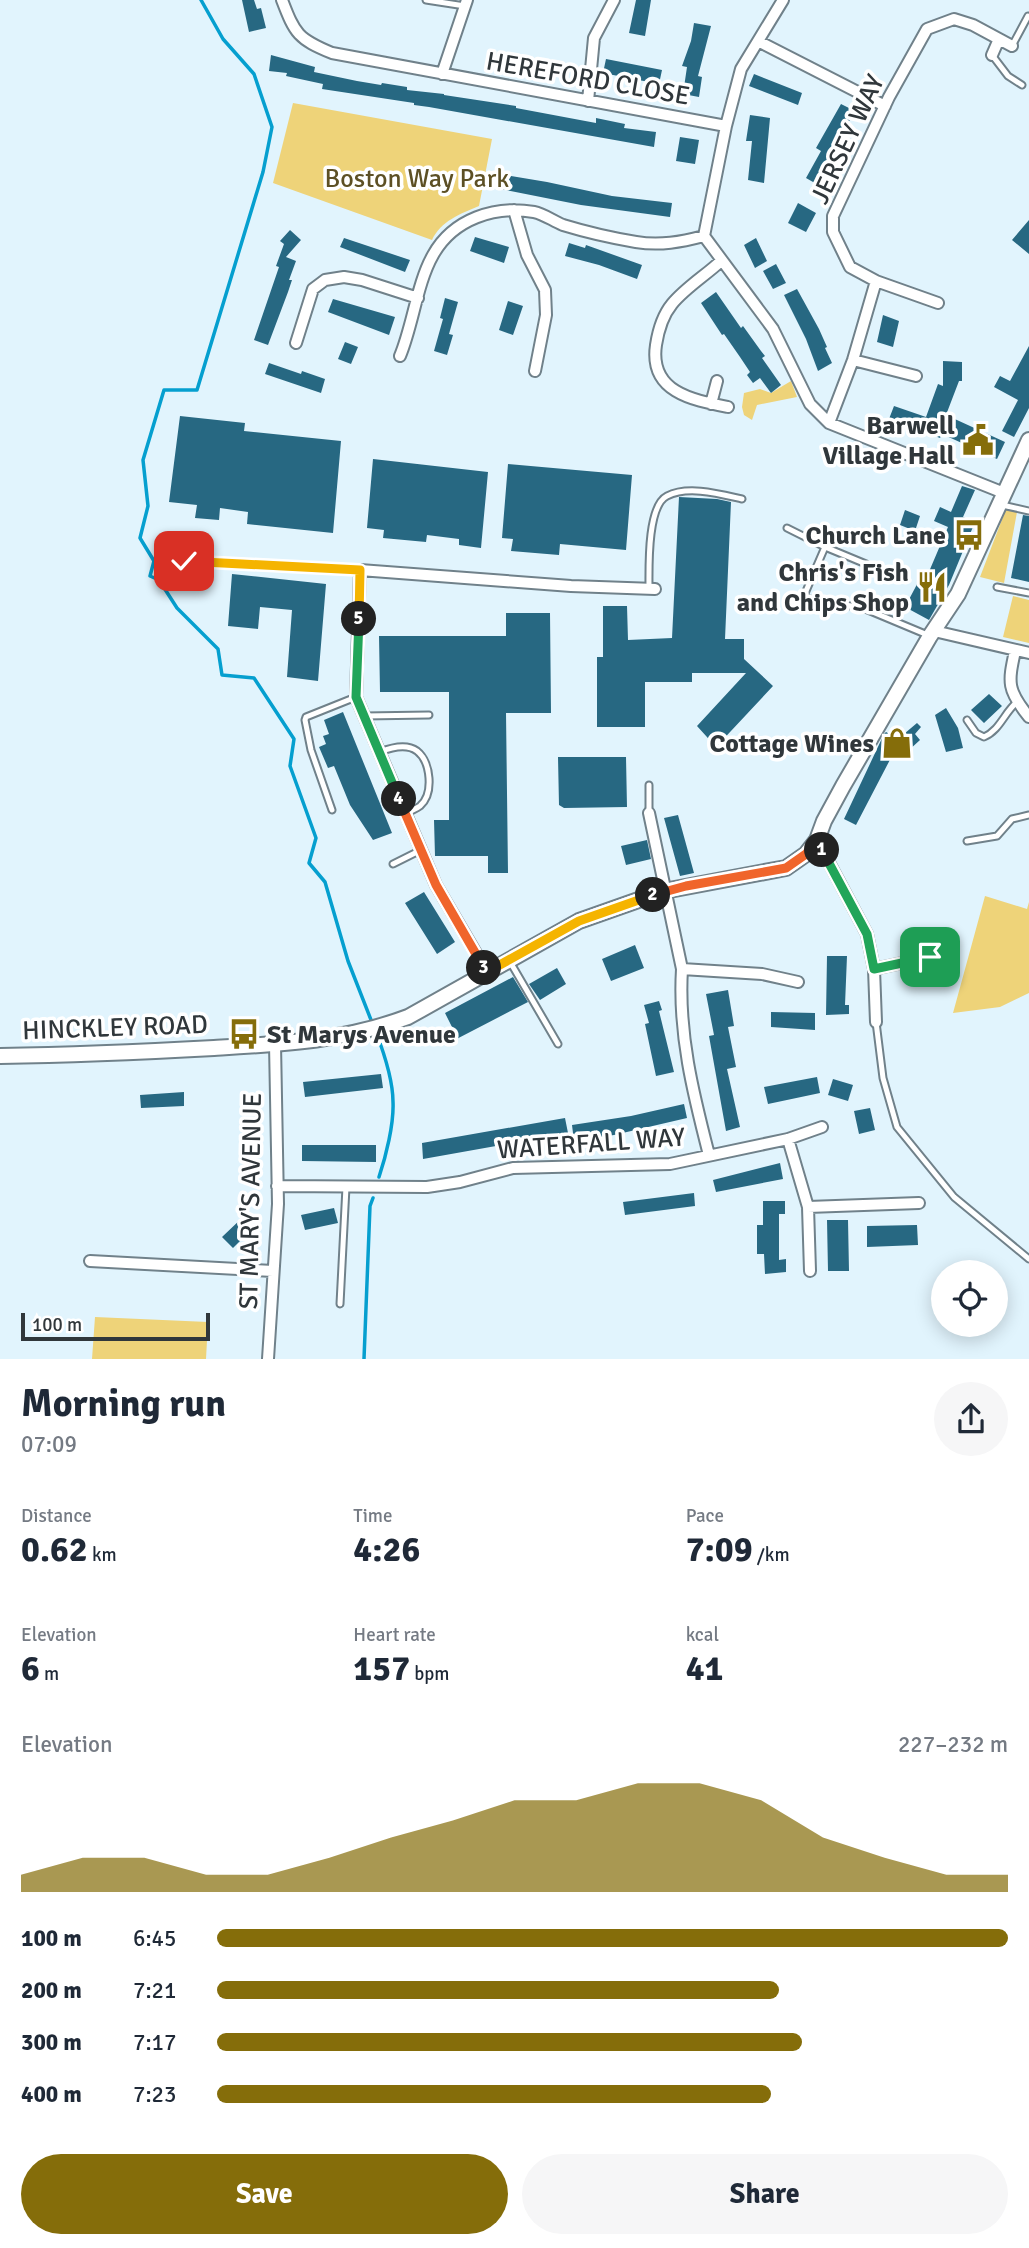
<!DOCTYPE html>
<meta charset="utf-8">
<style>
:root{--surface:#fff;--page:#f6f6f7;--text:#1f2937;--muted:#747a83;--accent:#856d0a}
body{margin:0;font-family:Signika,sans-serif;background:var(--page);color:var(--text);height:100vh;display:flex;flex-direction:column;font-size:26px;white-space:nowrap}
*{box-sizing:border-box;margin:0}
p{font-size:23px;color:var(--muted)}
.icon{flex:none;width:38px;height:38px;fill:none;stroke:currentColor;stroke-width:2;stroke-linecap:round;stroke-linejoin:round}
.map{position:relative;height:1359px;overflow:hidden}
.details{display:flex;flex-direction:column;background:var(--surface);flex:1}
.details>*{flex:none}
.tools{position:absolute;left:931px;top:1260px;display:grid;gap:14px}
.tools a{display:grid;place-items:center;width:77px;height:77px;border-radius:50%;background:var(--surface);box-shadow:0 4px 18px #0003;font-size:35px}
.scale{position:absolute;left:21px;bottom:18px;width:189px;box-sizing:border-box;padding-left:7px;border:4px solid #30373b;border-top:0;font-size:19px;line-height:24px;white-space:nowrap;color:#30373b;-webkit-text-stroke:5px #fff;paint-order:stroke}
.pin{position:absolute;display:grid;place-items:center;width:60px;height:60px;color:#fff;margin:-30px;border-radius:14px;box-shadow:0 4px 10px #0006}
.km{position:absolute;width:35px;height:35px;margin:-18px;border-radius:50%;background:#222;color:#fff;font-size:19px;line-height:35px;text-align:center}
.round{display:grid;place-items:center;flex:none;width:74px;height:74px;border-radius:37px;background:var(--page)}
.headline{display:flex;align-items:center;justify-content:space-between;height:119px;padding:0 21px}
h1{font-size:38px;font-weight:800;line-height:52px}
.stats{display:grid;grid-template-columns:repeat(3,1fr);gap:10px;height:119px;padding:7px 21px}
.stats div{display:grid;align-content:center}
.stats b{font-size:35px;font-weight:800}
.stats small{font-size:19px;font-weight:400}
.stats p{font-size:19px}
.chart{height:196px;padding:14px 21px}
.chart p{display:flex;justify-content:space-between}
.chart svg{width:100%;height:126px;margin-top:7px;fill:var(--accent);opacity:.7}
.cta{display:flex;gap:14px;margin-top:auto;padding:14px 21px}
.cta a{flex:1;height:80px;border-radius:42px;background:var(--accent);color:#fff;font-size:28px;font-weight:800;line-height:80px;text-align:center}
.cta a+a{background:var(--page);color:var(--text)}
ul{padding:0 21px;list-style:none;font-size:23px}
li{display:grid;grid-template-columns:112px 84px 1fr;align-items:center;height:52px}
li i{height:18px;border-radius:9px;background:var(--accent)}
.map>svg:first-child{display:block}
</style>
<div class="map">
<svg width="1029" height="1359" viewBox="0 0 1029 1359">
<rect width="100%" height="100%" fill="#e1f4fd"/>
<path fill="#eed379" d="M293,103L492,139L479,206C460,214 441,221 432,240L273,183Z
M791,381L797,397L757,405L752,420L744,415L742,407L744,393L760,389L771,393Z
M1006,509L1017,512L1004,583L980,577Z
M1013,596L1029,600V643L1003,637Z
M985,896L1027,909L1029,902V993L1000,1007L953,1013Z
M95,1317L208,1322L206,1359H92Z"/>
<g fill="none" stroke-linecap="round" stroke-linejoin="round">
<path stroke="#059fcf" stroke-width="3.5" d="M201,0L223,39L254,74L272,127L263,172L197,390H164L143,460L148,506L140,538L154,561L150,576L159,580L177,608L218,649L222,675L254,678L294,739L290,766L316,838L309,863L325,882L348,961L373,1025
M376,1032C384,1053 393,1079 393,1102C394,1124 386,1156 379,1177
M364,1359L370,1206L373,1198"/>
</g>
<path fill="#276882" d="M242,0H254L257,9L261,8L266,28L249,32Z
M636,0H651L645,36L629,33Z
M694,23L711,26L698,76L702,77L699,97L683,94L687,67L682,66L691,41Z
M271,55L315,67L314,72L357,81L381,85L382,83L407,87V90L444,94V95L516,106V108L596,123V118L625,124L624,128L656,132L654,147L429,107L414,105V103L322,89L323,84L286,76L287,73L269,71Z
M606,59L662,70L659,84L603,73Z
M754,74L802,93L798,105L749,86Z
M841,104L855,111L825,163L830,166L820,186L806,178L821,151L816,148Z
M750,115L770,118L764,183L748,180L752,141H746Z
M680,137L699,140L695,164L676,161Z
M494,173L547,182L612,196L672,203L670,217L581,205L491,187Z
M798,203L816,213L806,232L788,223Z
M1029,220V254L1012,240Z
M290,230L301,240L286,257L296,261L289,280H292L288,292L268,345L254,340L279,267L276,266L284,244L280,241Z
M475,237L509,247L504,263L470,251Z
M344,238L410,260L405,272L340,247Z
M756,238L767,261L755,268L744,245Z
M569,243L585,248L586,245L642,265L637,279L599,265L565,256Z
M776,264L786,283L773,289L763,271Z
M797,289L819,329L827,347L825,348L832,363L818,371L806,339L784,295Z
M716,292L741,328L743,326L761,351L765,356L762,358L781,385L771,393L760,378L753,383L747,375L750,372L740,357L724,334L722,335L701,303Z
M445,298L458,302L449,334L453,335L447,355L434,351L443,319L440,318Z
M333,299L395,317L389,335L328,312Z
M508,301L523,306L513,335L499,330Z
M883,315L899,321L893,347L877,342Z
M345,342L358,347L351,364L338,359Z
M1029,346V408L1014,437L1002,431L1018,400L994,387L1000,376L1010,381Z
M943,361L962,362V381H959L946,415L1005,442L997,459L942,434L940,438L889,419L894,406L926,417L938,384L943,386Z
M269,363L301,374L302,371L325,379L321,393L265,374Z
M180,416L245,423L244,431L341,441L333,533L247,524L248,512L220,508L219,520L195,518L197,505L169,502Z
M373,459L488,472L481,548L459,545V539L427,535L426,542L383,538L384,530L367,528Z
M508,464L632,475L626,550L560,544L559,555L511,551L513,539L502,538Z
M962,486L975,490L963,517L975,522L949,585L929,620L905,607L924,571L928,574L948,527L934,521L940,507L951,512Z
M679,497L717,499L731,502L725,639H744V659L773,686L716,747L697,726L746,673H692V682H645V727H597V657H603V606H627L628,640L672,638Z
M905,510L920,516L915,531L900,525Z
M1023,515L1029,516V582L1011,578Z
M232,574L326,584L318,681L287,677L292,610L260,607L258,629L228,626Z
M506,613H550L551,713H506L508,873H488V856H435L434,820H449V692H380L379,636H506Z
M989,694L1002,706L984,723L971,710Z
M946,708L958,728L963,748L946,752L935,715Z
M343,712L392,833L373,840L350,805L334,766L328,768L319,747L326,744L323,736L329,734L324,720Z
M917,723L921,727L915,734L920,740L908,751L903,748L898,754L894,752L856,825L844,819L884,734L886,732L898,739Z
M558,757H626L627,807L564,808L559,805Z
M678,815L694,873L680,876L664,818Z
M647,840L651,859L626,865L621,846Z
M424,892L455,942L437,954L405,903Z
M635,945L644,968L611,981L602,959Z
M827,956H847L845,1005H849V1014L826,1015Z
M557,968L566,984L540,1000L529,984Z
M513,977L528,1002L445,1045L439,1035L452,1027L445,1013Z
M728,990L734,1026L728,1027L736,1067L727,1069L740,1127L726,1131L709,1036L714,1035L706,994Z
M659,1001L662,1010L659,1011L674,1072L656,1076L645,1024L649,1023L644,1005Z
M771,1012L815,1013V1030L771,1027Z
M381,1074L383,1088L305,1097L303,1082Z
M817,1077L820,1093L768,1104L764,1087Z
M833,1079L853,1085L848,1101L828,1095Z
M184,1092V1106L141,1108L140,1095Z
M684,1104L687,1118L614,1135L574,1141L572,1125L631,1116Z
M870,1108L875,1130L859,1134L854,1111Z
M565,1118L568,1133L423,1159L422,1143Z
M302,1145H376V1162L302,1161Z
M780,1163L783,1179L716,1192L713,1180Z
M694,1193L695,1206L625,1215L623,1202Z
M763,1201H785V1214H779V1260L786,1259V1272L765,1274L764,1254H757V1225H763Z
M334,1208L338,1223L305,1230L301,1215Z
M242,1218L252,1229L233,1248L222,1237Z
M827,1220H848L849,1271H828Z
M917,1225L918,1245L867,1247V1226Z"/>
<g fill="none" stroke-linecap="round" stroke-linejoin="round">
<defs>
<path id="service" d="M426,0L465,6
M1012,46L1028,16
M992,55L1008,76L1022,85
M1002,505L1029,511
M787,528L825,547L803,598
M825,547L866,564
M184,561L360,570
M997,587L1029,593
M649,589C649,568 647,506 667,496C688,485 720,494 742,499
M797,597L863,608L930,636
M364,716L429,715
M967,720L976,733L984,737C1000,730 1004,713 1017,702
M380,752C390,748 406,743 417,751C431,762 434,794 420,806C416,809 410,811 406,814
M332,810L311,750L305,720L306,717L356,697
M649,813V785
M967,841L997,836L1012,819L1029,815
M393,864L421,850
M509,960L558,1044
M876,1022L883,1078L897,1127L954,1197L1029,1259
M340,1304L346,1187"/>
<path id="minor" d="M282,0C295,34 298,39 332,53L726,126
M758,41L885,106
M992,55L999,39
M442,74L467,0
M588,101L594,38L614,0
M514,210L527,255L545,290L546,315L535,371
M704,236L773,329L810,404L829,423L1004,493
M704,236L726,126L741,69L783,0
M721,261C706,275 685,288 672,304C663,315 658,332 656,345C649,392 692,400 728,407
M938,303L876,281L850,267L833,232V216L889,97L927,29L954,19L973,25L1012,46
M296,343L313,289L325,280L344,277L362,280L418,298
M400,356C413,325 417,283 433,255C453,219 495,205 534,212C544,214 553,221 563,225C586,232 612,238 636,242C660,246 681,242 704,236
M853,360L916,376
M711,404L717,381
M829,423L853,360L876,281
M934,631L1029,653
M1015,651C1008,683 1007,690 1029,717
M649,813L682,969C678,1033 693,1093 709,1155
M817,840L867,934L874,969L876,1022
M682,969L762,974L798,982
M874,969L930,957L940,935
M487,972L436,885L356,697L360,570L571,586L655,589
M788,1139L808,1207L810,1271
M277,1186L427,1187L460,1182L513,1168L670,1164L788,1139L822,1127
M808,1207L919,1203
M90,1261L273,1271
M268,1359L278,1204L275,1044"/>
<path id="tertiary" d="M0,1056C72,1055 142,1052 214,1048C281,1044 345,1041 408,1017L579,921L664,891L786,868L806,854L817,840L824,821L843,786L930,636L958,594L1029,440"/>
</defs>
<use href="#service" stroke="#70818a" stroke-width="9"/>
<use href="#minor" stroke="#70818a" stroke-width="14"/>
<use href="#tertiary" stroke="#70818a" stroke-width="18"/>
<use href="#service" stroke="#fff" stroke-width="5"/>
<use href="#minor" stroke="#fff" stroke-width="10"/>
<use href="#tertiary" stroke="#fff" stroke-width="14"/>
</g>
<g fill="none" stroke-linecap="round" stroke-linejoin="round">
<defs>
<path id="split-1" d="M822,850L867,934L874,969L930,957"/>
<path id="split-2" d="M653,895L686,886L786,868L806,854L817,840L822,850"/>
<path id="split-3" d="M484,968L487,972L579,921L653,895"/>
<path id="split-4" d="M399,799L436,885L484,968"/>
<path id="split-5" d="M359,619L356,697L399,799"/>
<path id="split-6" d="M184,561L360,570L359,619"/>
</defs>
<use href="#split-1" stroke="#fff" stroke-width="14"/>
<use href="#split-2" stroke="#fff" stroke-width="14"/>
<use href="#split-3" stroke="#fff" stroke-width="14"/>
<use href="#split-4" stroke="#fff" stroke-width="14"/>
<use href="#split-5" stroke="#fff" stroke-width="14"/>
<use href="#split-6" stroke="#fff" stroke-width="14"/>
<use href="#split-1" stroke="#22a559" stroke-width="9"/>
<use href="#split-2" stroke="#f0652b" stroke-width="9"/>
<use href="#split-3" stroke="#f5b400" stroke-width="9"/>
<use href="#split-4" stroke="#f0652b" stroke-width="9"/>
<use href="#split-5" stroke="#22a559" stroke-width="9"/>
<use href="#split-6" stroke="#f5b400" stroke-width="9"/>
</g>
<defs>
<symbol id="civic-bare" viewBox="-9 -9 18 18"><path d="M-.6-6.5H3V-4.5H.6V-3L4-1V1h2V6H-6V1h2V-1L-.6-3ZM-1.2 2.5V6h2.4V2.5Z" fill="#856d0a" stroke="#fff" stroke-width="2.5" paint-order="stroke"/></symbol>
<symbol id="bus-bare" viewBox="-9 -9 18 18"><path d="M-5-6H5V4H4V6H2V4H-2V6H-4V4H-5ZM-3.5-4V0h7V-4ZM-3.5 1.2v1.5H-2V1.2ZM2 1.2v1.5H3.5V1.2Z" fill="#856d0a" stroke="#fff" stroke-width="2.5" paint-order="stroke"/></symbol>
<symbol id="restaurant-bare" viewBox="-9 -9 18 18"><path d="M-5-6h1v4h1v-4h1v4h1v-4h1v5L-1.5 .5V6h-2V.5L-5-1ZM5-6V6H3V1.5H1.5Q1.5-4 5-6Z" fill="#856d0a" stroke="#fff" stroke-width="2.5" paint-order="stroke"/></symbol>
<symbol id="shop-bare" viewBox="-9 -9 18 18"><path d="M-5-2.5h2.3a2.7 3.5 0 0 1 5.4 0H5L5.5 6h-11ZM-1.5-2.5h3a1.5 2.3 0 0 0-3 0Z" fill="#856d0a" stroke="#fff" stroke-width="2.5" paint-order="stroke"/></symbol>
</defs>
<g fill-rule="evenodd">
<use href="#civic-bare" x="956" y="418" width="44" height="44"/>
<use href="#bus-bare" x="947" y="513" width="44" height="44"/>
<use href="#restaurant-bare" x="910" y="565" width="44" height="44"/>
<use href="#shop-bare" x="875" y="721" width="44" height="44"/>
<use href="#bus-bare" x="222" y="1012" width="44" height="44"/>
</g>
<g text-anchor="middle" stroke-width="7" stroke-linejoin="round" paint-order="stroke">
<g font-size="26" fill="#30373b" stroke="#fff">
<text transform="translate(588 78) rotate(10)" y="9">HEREFORD CLOSE</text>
<text transform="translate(847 139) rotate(-65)" y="9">JERSEY WAY</text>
<text transform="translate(115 1027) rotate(-2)" y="9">HINCKLEY ROAD</text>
<text transform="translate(591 1143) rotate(-4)" y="9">WATERFALL WAY</text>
<text transform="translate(250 1201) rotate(-89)" y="9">ST MARY'S AVENUE</text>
</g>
<g font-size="26" fill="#5d5025" stroke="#fff">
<text x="417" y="187">Boston Way Park</text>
</g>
<g font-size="26" font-weight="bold" fill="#30373b" stroke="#fff" text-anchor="end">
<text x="955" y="434">Barwell<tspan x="955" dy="30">Village Hall</tspan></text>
<text x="946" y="544">Church Lane</text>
<text x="909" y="581">Chris's Fish<tspan x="909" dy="30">and Chips Shop</tspan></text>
<text x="874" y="752">Cottage Wines</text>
<text x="267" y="1043" text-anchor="start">St Marys Avenue</text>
</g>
</g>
</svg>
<div class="tools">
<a><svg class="icon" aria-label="locate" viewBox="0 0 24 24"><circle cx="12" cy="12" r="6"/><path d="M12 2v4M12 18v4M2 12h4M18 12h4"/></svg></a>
</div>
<div class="scale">100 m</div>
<div class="pin" style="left:930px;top:957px;background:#1e9e55"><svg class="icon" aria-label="arrive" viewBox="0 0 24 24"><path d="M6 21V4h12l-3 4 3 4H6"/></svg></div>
<div class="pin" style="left:184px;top:561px;background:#d93025"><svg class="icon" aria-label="check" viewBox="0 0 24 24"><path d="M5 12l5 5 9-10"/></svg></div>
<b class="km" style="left:822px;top:850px">1</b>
<b class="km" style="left:653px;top:895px">2</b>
<b class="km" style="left:484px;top:968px">3</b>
<b class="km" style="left:399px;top:799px">4</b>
<b class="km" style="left:359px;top:619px">5</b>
</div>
<section class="details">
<div class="headline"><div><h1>Morning run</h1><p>07:09</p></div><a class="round"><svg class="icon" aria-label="share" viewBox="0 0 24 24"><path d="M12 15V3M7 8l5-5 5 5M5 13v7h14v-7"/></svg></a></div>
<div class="stats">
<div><p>Distance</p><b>0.62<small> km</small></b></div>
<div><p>Time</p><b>4:26</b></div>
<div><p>Pace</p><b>7:09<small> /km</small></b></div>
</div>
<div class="stats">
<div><p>Elevation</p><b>6<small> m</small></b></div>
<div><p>Heart rate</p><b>157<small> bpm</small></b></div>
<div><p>kcal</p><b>41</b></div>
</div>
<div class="chart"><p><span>Elevation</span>227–232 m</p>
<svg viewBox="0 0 160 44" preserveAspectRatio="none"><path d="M0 44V38L10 32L20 32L30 38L40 38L50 32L60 25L70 19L80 12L90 12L100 6L110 6L120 12L130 25L140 32L150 38L160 38V44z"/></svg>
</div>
<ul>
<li><b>100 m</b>6:45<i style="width:100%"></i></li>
<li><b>200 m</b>7:21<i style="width:71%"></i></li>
<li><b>300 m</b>7:17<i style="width:74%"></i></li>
<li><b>400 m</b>7:23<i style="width:70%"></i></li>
</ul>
<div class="cta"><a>Save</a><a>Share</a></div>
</section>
